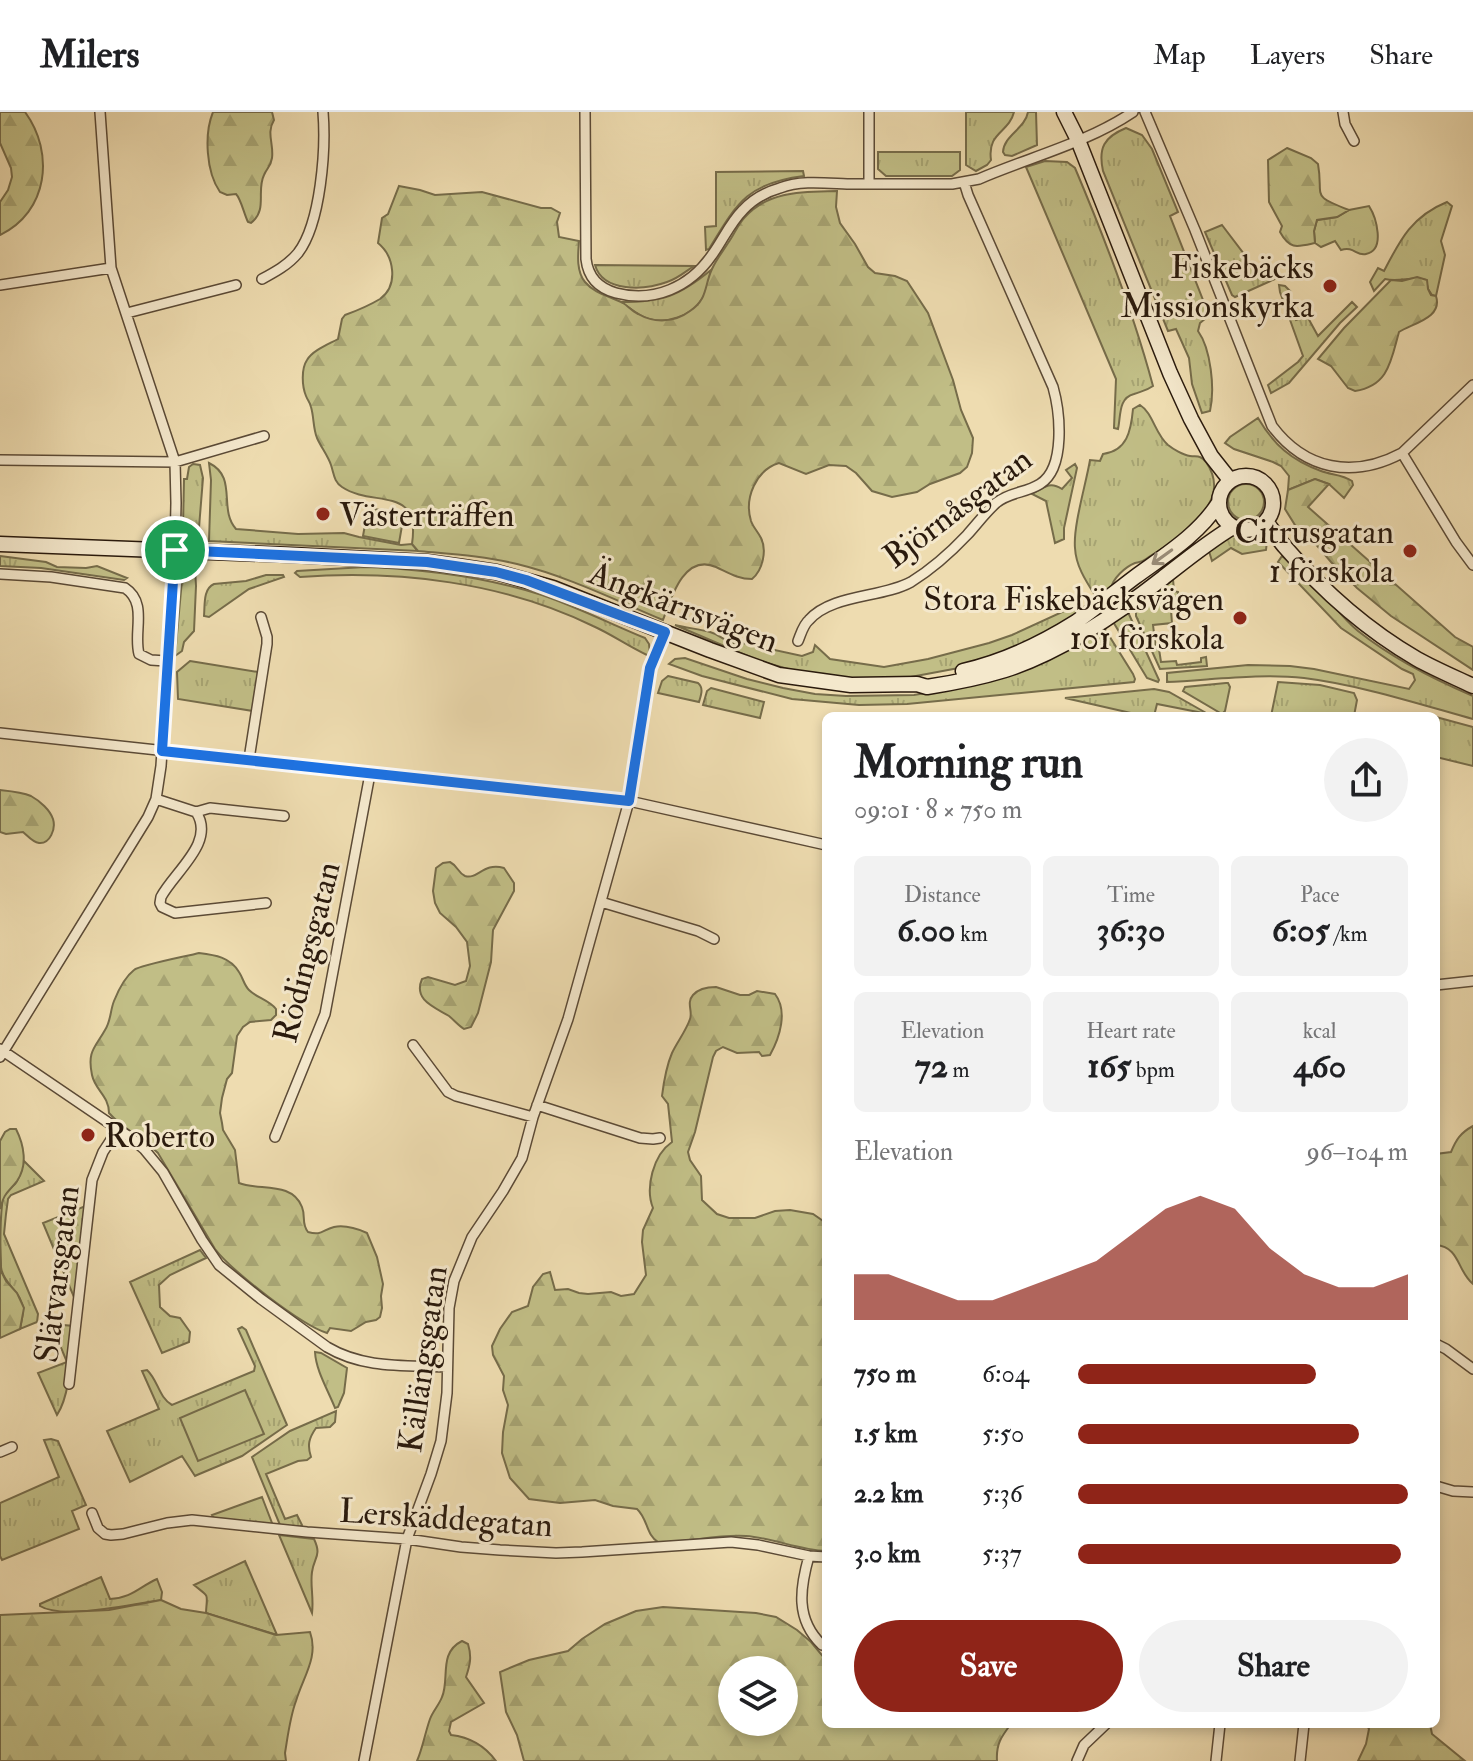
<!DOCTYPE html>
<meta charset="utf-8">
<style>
:root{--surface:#fff;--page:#f2f2f2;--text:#202124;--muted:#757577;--line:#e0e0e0;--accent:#8f2418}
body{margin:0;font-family:"IM FELL Double Pica",serif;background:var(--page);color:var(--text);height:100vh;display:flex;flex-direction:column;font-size:30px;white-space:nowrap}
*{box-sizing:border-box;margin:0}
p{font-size:26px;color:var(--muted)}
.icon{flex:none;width:44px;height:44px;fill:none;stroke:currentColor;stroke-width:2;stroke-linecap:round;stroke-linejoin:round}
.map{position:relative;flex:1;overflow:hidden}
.panel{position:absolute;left:822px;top:600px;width:618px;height:1016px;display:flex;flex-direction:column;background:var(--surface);border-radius:12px;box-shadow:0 4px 12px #0003}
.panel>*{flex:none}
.controls{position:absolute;left:718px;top:1544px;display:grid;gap:16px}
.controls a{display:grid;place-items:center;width:80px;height:80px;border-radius:50%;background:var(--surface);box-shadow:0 4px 12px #0003;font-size:40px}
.pin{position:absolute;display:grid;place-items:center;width:68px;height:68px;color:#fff;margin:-34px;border:4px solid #fff;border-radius:50%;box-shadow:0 2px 8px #0007}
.round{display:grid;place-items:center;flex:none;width:84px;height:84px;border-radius:42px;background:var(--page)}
.overview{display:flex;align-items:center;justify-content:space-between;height:136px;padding:0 32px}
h1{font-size:44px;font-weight:800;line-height:60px}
.figures{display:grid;grid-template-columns:repeat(3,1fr);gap:12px;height:136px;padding:8px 32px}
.figures div{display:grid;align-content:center;border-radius:12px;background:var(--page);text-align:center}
.figures b{font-size:34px;font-weight:800}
.figures small{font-size:22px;font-weight:400}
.figures p{font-size:22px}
.chart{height:224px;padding:16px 32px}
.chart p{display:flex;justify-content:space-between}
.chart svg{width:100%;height:144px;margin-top:8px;fill:var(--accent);opacity:.7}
.cta{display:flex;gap:16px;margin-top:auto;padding:16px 32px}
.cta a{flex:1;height:92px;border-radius:48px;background:var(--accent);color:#fff;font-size:32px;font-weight:800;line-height:92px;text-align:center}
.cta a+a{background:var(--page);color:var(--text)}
ul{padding:0 32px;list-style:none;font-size:26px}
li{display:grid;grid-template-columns:128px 96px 1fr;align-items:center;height:60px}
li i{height:20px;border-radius:10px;background:var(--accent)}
header{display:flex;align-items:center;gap:48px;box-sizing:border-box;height:112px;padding:0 40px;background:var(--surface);border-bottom:2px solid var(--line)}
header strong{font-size:38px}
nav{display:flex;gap:44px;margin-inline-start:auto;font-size:28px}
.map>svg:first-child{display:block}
</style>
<header>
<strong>Milers</strong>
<nav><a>Map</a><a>Layers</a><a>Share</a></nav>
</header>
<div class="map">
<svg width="1473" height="1649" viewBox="0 0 1473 1649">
<defs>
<pattern id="grass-tufts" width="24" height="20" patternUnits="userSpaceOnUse" patternTransform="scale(2)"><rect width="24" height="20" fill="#c1be86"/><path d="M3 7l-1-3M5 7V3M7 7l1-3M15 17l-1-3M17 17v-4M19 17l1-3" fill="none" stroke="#a6a372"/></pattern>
<pattern id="forest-firs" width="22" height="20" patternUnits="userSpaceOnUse" patternTransform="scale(2)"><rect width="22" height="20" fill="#c1be86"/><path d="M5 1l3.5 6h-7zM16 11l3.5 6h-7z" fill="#a6a372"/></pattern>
</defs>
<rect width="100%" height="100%" fill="#eedcb0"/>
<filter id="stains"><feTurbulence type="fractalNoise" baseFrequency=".0025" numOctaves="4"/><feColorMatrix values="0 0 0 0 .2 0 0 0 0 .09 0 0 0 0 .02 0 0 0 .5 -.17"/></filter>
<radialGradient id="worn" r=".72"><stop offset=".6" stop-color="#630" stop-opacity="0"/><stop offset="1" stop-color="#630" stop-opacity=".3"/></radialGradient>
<path fill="url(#grass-tufts)" stroke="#766c4a" stroke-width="2" d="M966,0H1014C1009,21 987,20 991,48L987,53L976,59L966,53Z
M1028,0H1036L1037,33L1012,44L1005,43L1003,40C1004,23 1025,17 1028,0Z
M1126,16L1142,23L1152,37L1178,100L1170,104L1205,193L1214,190L1216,198L1200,211L1198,219C1211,237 1215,277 1210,299L1202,301L1192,272L1189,246L1176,217L1168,219L1103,59C1098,36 1104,25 1126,16Z
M878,40H960V58L952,64H886L878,57Z
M1045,49L1067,50L1075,56C1105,127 1133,199 1153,274C1146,279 1142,279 1134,282C1118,286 1121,304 1118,317L1114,316L1116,267L1026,55Z
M803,59L804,64C747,71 737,91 709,137L706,138L705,115L716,114V60Z
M1447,90L1452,94L1441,129L1445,143L1436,184L1432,183L1428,177L1426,168C1413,163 1400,171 1385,167L1374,179L1370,170L1378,156L1384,159C1400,128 1412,104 1447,90Z
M1369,94C1376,105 1386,138 1366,142C1356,144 1354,134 1341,138L1335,129L1321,135L1315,131L1314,119L1317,108L1337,105L1349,98Z
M1222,113L1260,163L1272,160L1275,167L1235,185L1232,183L1205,120Z
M595,153L694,154C685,160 677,167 667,170C645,178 603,181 595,153Z
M711,158C709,168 707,180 701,189C690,204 667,212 649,207C639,204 630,196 621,190C663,190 679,184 711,158Z
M1279,173L1285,174L1290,179L1284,184L1296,208L1307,204L1318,224L1352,190L1357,195L1340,211L1289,271L1271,281L1268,273L1298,250L1303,244L1280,180Z
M1140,293C1153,301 1155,322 1168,333C1173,337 1183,343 1190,344C1198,345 1200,343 1206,350C1215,363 1217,376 1210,390C1205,399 1199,409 1192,416C1178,428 1161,437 1146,447C1142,450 1139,450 1135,451C1125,455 1112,467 1111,477L1098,488C1088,472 1076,456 1075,436C1073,414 1086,372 1090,348L1100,349L1103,342C1127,339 1131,319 1133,297Z
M1258,306C1274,333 1291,348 1321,359C1331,363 1342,362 1352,369L1353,373L1344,386L1329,372L1315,367L1288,378L1289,364L1281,354L1273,350L1234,337L1225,331L1230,325Z
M209,351C238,365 218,397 236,417L298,422L344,421L359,425L401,433L412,432L418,439L209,429L211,368Z
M193,352L200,353L203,366L198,428L187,423L183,415L184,367H187L189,355Z
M1075,352L1077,356L1064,416V427L1055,431L1046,389L1032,382C1044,375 1050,369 1062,377L1072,366L1066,358Z
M1228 390a18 18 0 1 1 36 0a18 18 0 1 1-36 0Z
M1236,422C1248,422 1257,421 1267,429L1266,438L1242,442L1231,436L1212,449L1208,436L1218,426Z
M0,444L46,450L57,455L86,456L97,454L127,466L124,468L41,456L0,454Z
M1282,444C1293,453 1304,463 1315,473C1330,488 1341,505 1358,519C1392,546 1433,567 1473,584V607C1419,592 1360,573 1304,566C1259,561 1212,568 1167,570V561L1248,553L1290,554L1314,557L1409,577L1415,568L1413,562L1402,557L1341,516L1278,450Z
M365,455C425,457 485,465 542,483C577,495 611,512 645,526L649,532L650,543H647C628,534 611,522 593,514C503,470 399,458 300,465L295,461L297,459Z
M195,456L196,474L194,519L184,530L182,539L175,544L182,468L185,461Z
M266,463H283L284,465L249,477L209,505L204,504C205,492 203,477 214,472L246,469Z
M1173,467L1174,479L1178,480V485L1170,486L1172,511L1153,513L1156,537H1159L1161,550L1176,549L1177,553L1201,550V546L1206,545L1207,554L1160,557L1136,504V497Z
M1075,494L1080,503L1031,531L964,555L900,567L871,568L802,561L757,548L675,513C687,516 699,517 710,520C725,524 724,533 743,531L802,544L813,540L815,533L830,547L884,555L928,547L989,531L1012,523Z
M1127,498L1159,568L1158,570L1147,566L1112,508Z
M1103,514L1133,562L1135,567L1134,570L907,592L859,593L792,587L702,564L669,552L675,547L685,546L747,567L783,576L815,582L846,584L914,583L955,576Z
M190,549L258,560L253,599L178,587L177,560Z
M668,564L698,571C704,576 701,583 699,590L658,581L662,569Z
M1278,570L1320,573L1354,581L1357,588L1354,604H1271Z
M1226,571H1228L1230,575L1225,599L1222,602L1183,579L1185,575Z
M711,576L764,590L760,606L703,593L707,579Z
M1154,577L1169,580L1208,602L1157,592L1154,604H1144L1065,586Z
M1436,605L1473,615V654L1436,645Z
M24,1049L44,1069L11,1083L8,1087L6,1102L4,1122L38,1202L37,1210L20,1217C21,1211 23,1204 23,1198C23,1181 3,1172 1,1155C0,1136 0,1103 3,1086C6,1079 10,1077 15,1072C20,1066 22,1056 24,1049Z
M88,1093L76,1190L43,1111Z
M200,1138L206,1146L170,1163L159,1173L160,1195L170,1204L180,1206L190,1220L189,1230L162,1241L130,1170Z
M51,1212L74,1214C71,1240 71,1282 57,1303L38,1261L67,1250Z
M242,1215L246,1218L287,1313L242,1344L197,1363L195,1364L182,1344L130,1370L107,1319L159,1297L142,1259L147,1258C158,1268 159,1286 172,1293L254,1259L255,1254L238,1217Z
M315,1240L321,1241L347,1256L344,1281L338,1295L335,1296C328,1278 316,1259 315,1240Z
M336,1299L335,1310L330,1315L316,1316C309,1326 307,1333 311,1345L307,1348L298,1349L266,1362L285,1407L297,1403L302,1413L300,1415L280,1413L252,1345L290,1319Z
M51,1327L58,1329L86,1393L72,1399L79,1417L2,1448L0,1444V1391L59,1365L44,1328Z
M262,1385L272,1411L271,1412L214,1406L212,1403Z
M279,1423L314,1427C322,1444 314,1445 312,1460C310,1473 314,1486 312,1501Z
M245,1449L277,1523L206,1501C207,1480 210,1486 194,1473Z
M101,1465L110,1487C132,1486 139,1475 157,1467L162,1480L161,1488C134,1492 62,1508 40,1494V1492Z"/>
<path fill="url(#forest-firs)" stroke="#766c4a" stroke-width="2" fill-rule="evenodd" d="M0,0H25C55,41 48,100 0,123V90L8,78L12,65L11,56L0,31Z
M213,0H272L274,8C266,21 274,32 272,46C271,54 267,56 264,63C256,79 268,98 251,111L248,110C244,102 241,87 236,82L227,83L220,80C206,60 204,22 213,0Z
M1287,36L1311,46L1318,52C1324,85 1309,83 1349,98L1337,105L1317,108L1314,119L1315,131C1297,135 1290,138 1280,120L1282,114L1269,90L1268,48Z
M399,74L420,78L435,83L482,80L541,96H551L560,101L557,110L559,125L579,129C578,142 576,159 585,170C595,182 610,184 623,191C628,194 632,199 638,202C654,211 674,211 690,199C708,187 704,174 712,157C716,148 723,139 728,131C734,123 738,112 745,105C769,78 805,80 837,79L836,95L840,111L855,132L868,155L875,161L895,164L907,169L928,201L953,268L961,298L973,326L972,341L967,355L960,361L930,372L917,380L892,385L872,379L856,361L846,354L829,353L806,362L779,351C756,358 744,386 751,409C753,415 758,420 761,426C767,438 763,458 752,467C738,467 729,461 716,455C684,441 671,486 663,508C615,488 567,464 517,452C485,444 451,442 418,439L412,432C421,372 373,396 342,375C334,370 334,362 331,353C328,344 321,335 317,326C313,316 314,305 311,295C310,290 308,289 306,284C302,274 301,257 307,248C313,238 329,232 338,227L342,207L345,203C356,199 370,193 380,187C399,173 394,144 378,131L382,106L388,102Z
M1417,165L1427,168L1428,177L1431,183L1436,184C1443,206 1413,211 1399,220C1391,248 1389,274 1355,279L1348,276L1331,254L1318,247L1344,216L1391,168L1402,169Z
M1315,367L1329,372L1308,395L1455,525L1473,535V558L1391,504L1357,476L1331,450L1314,430L1295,413L1285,397L1288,378Z
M0,678C10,679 22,680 31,684C40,689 50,698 53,707C56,717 50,732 39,731C32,730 28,724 23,720L6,722L0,720Z
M450,750C458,754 458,761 465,764C478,768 483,750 504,756L514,771V779L493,818L491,850L478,901L471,915L464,917C458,913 454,908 449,904C434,895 413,888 422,867L428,865L455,873L466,869L470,854L467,830L456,815L440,801L435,791L433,779L436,756L443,751Z
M199,841C215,843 230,845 239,860C243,866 244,873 249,878C257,886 269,888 276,897V903L271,908L250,910L243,915L237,924L232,961L227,967L222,986L220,1001L222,1011L223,1018L235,1038L239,1071C259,1079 292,1069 302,1095C306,1105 301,1111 308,1120C322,1124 322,1118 334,1115C344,1113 358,1117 367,1121L377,1145L383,1172L381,1184L382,1196L380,1205L376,1208L366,1210L351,1219L330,1216L327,1221C301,1213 232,1159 215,1137L158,1041C143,1026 123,1017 109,1001C109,984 95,978 92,963C87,939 95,936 105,918C111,909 110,899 114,889C118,879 125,865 134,858C140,853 188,844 199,841Z
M716,875L740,883H749L757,879L775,882C788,899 780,925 770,943L762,944L759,940L737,941L723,935L716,939L713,945L695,1020L688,1040L690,1048L701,1064L702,1088L717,1102L729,1106H755L775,1099L790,1098L813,1102L826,1111V1439C799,1438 773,1426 746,1424C716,1422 687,1431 658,1430C646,1423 648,1407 637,1397L613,1394L595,1388L560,1391L529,1387L510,1366L502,1341L503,1320L508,1293L503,1278L504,1264L493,1243L492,1234L500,1217L512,1200L528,1194L533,1175L543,1162L550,1160L555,1178L568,1177L579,1181L588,1182L611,1180L621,1184L634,1182L646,1163L642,1130L643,1118L653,1096C645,1076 653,1043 672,1030L668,992L662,984C664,968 666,955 672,941C677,930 686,919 690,907C693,899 686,891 693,883C699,876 708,875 716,875Z
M1473,1014V1172C1457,1159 1460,1135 1436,1133V1042L1451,1040C1456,1028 1460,1021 1473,1014Z
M10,1017H16C24,1033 28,1053 17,1069C7,1082 5,1079 0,1097V1029L5,1020Z
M0,1134L1,1159L6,1169L17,1181L24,1196L20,1217L0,1226Z
M161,1488L181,1497L206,1501L276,1523L310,1520C319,1545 303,1565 296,1589C290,1605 288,1623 285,1641L286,1649H0V1503L109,1498Z
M663,1495L756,1501L776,1505L797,1518L811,1530L826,1548V1612H1011C1001,1625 996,1632 997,1649H524L517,1623L506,1600L500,1560L529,1548L568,1539L582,1527L605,1512L636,1499ZM732,1558H784V1610H732Z
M462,1529L468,1532C472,1545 470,1553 466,1565L484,1591L451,1610L449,1619L451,1623C469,1625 485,1634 496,1649H417C423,1635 425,1621 430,1607C433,1599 439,1593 442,1585C450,1567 438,1541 462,1529Z
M1366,1612H1430L1432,1622L1465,1649H1358L1366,1632L1369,1617Z"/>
<path fill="#c1be86" stroke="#766c4a" stroke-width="2" d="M368,396L404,402L399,431L363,424Z
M245,1278L264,1322L198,1349L180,1306Z"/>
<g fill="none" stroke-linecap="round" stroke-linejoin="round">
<defs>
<path id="street" d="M585,0L586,147C588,165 598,176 616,181C654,191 690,175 712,143C723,128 730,111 743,98C753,87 766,80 780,76C800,68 825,71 847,72C882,72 917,72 952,72L979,67C1030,45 1087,31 1133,0
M869,0V72
M1145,0L1195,118L1272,314C1305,358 1353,367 1402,341L1473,273
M1343,0L1345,12L1354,29
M262,167C275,160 288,153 298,141C321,111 326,37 323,0
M0,173L111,156
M127,201L236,173
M1402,341L1456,430L1473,453
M0,348L175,350L264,324
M0,462L51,465L125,476C148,491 133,520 139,542L151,548L166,549
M798,529C801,522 803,513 809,508C832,482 882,486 911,470C932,457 950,441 967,423C977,412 985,401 996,391C1009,380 1026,381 1040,372C1066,356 1060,300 1053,275L968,83L964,70
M0,621L629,689L826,733
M249,647L267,532V525L261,505
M156,687L196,700C216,730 175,759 161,785L160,791L162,795L175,801L266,791
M196,700L210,696L284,704
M601,790L698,819L714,827
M1436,873L1473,869
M413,933L448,980L456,984L533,1005
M0,937L131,1026L144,1037L163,1060L202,1128L219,1153L261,1187L327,1235C364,1257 405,1253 446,1255
M0,945L148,705L156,687L161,654L175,438L176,391L175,350L111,156L100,0
M537,993L640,1026L653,1027L660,1026
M275,1025L325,902L370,662
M1436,1232L1446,1237L1473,1257
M69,1272L92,1068L103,1040L118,1017
M0,1340L12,1335
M1436,1374L1453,1379L1473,1380
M92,1401L98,1416L105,1422L111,1423L123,1422L167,1411L192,1408L307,1420L407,1427L461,1435L500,1438L556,1441L582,1440L731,1430L758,1433L809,1444L826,1445
M809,1444C800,1476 795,1507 822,1533
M364,1649L407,1427L431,1362L441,1329L447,1281L449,1196L454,1169L472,1125L503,1079L522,1046L533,1005L568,907L629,689L650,556L665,520
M1077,1649L1084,1633L1106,1612
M1216,1649L1220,1612
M1300,1649L1304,1612"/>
<path id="secondary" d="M1064,0L1078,28L1170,261L1191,307L1211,344L1230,368
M1219 391a27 27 0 1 1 54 0a27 27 0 1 1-54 0Z
M1266,410C1273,418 1278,427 1285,435C1322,478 1367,518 1417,547C1435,557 1454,565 1473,574
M0,432L292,443L427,450L463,455L496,460L553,476L710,538L779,563L851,573L917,572L927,575C953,571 979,566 1005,558C1061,540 1117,502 1163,466C1186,448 1208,430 1233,415
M963,559C1003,550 1041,532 1076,510C1096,496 1115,480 1135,465C1165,443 1198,423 1218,392"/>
</defs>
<use href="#street" stroke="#5b4a36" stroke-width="12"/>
<use href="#secondary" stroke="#2a1a0d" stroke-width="17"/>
<use href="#street" stroke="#f4e8cc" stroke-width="9"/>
<use href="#secondary" stroke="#f4e8cc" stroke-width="14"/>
</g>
<defs><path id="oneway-shaft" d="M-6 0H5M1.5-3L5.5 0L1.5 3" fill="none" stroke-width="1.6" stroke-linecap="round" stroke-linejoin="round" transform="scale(2)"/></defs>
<use stroke="#998b76" href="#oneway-shaft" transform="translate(1162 445) rotate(144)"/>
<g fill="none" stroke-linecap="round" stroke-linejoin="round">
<defs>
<path id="route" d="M175,438L427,450L496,460L526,468L665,520L650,556L629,689L162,639Z"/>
</defs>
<use href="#route" stroke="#fff" stroke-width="16"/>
<use href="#route" stroke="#1a73e8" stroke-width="10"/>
</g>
<g fill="#8f2418" stroke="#f4e8cc" stroke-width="3">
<circle cx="1330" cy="174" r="8"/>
<circle cx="323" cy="402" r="8"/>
<circle cx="1410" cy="439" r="8"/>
<circle cx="1240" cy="506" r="8"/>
<circle cx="88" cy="1023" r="8"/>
</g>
<g text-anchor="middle" stroke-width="6" stroke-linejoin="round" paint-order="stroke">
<g font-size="34" fill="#2a1a0d" stroke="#f4e8cc" text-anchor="end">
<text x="1314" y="166">Fiskebäcks<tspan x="1314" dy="39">Missionskyrka</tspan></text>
<text x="339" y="414" text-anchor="start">Västerträffen</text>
<text x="1394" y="431">Citrusgatan<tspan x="1394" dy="39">1 förskola</tspan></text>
<text x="1224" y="498">Stora Fiskebäcksvägen<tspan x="1224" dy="39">101 förskola</tspan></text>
<text x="104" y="1035" text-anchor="start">Roberto</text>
</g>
<g font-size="34" fill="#2a1a0d" stroke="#f4e8cc">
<text transform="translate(957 395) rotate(-37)" y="12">Björnåsgatan</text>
<text transform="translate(684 494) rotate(21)" y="12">Ängkärrsvägen</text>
<text transform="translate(306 840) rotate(-76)" y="12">Rödingsgatan</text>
<text transform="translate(56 1162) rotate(-83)" y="12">Slätvarsgatan</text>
<text transform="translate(422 1247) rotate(-82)" y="12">Källängsgatan</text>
<text transform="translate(446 1405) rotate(4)" y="12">Lerskäddegatan</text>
</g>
</g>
<rect width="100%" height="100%" filter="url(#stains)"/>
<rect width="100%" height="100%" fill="url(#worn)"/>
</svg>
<div class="controls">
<a><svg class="icon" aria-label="layers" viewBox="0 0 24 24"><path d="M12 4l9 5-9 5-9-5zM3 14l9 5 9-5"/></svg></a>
</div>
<div class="pin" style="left:175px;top:438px;background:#1e9e55"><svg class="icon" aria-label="arrive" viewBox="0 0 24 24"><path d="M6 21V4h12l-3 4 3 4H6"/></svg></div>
<section class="panel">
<div class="overview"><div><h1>Morning run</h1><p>09:01 · 8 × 750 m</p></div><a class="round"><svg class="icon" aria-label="share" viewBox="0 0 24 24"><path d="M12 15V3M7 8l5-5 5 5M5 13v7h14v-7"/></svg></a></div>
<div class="figures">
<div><p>Distance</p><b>6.00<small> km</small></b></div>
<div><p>Time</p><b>36:30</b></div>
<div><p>Pace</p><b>6:05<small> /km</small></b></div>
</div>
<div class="figures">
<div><p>Elevation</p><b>72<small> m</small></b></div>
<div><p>Heart rate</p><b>165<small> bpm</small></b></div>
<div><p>kcal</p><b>460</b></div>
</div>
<div class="chart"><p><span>Elevation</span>96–104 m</p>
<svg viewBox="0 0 160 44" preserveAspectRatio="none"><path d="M0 44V30L10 30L20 34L30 38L40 38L50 34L60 30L70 26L80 18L90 10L100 6L110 10L120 22L130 30L140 34L150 34L160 30V44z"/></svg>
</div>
<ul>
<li><b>750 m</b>6:04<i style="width:72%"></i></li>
<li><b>1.5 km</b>5:50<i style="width:85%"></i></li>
<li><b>2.2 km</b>5:36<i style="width:100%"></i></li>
<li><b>3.0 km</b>5:37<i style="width:98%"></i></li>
</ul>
<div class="cta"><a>Save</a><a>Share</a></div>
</section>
</div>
